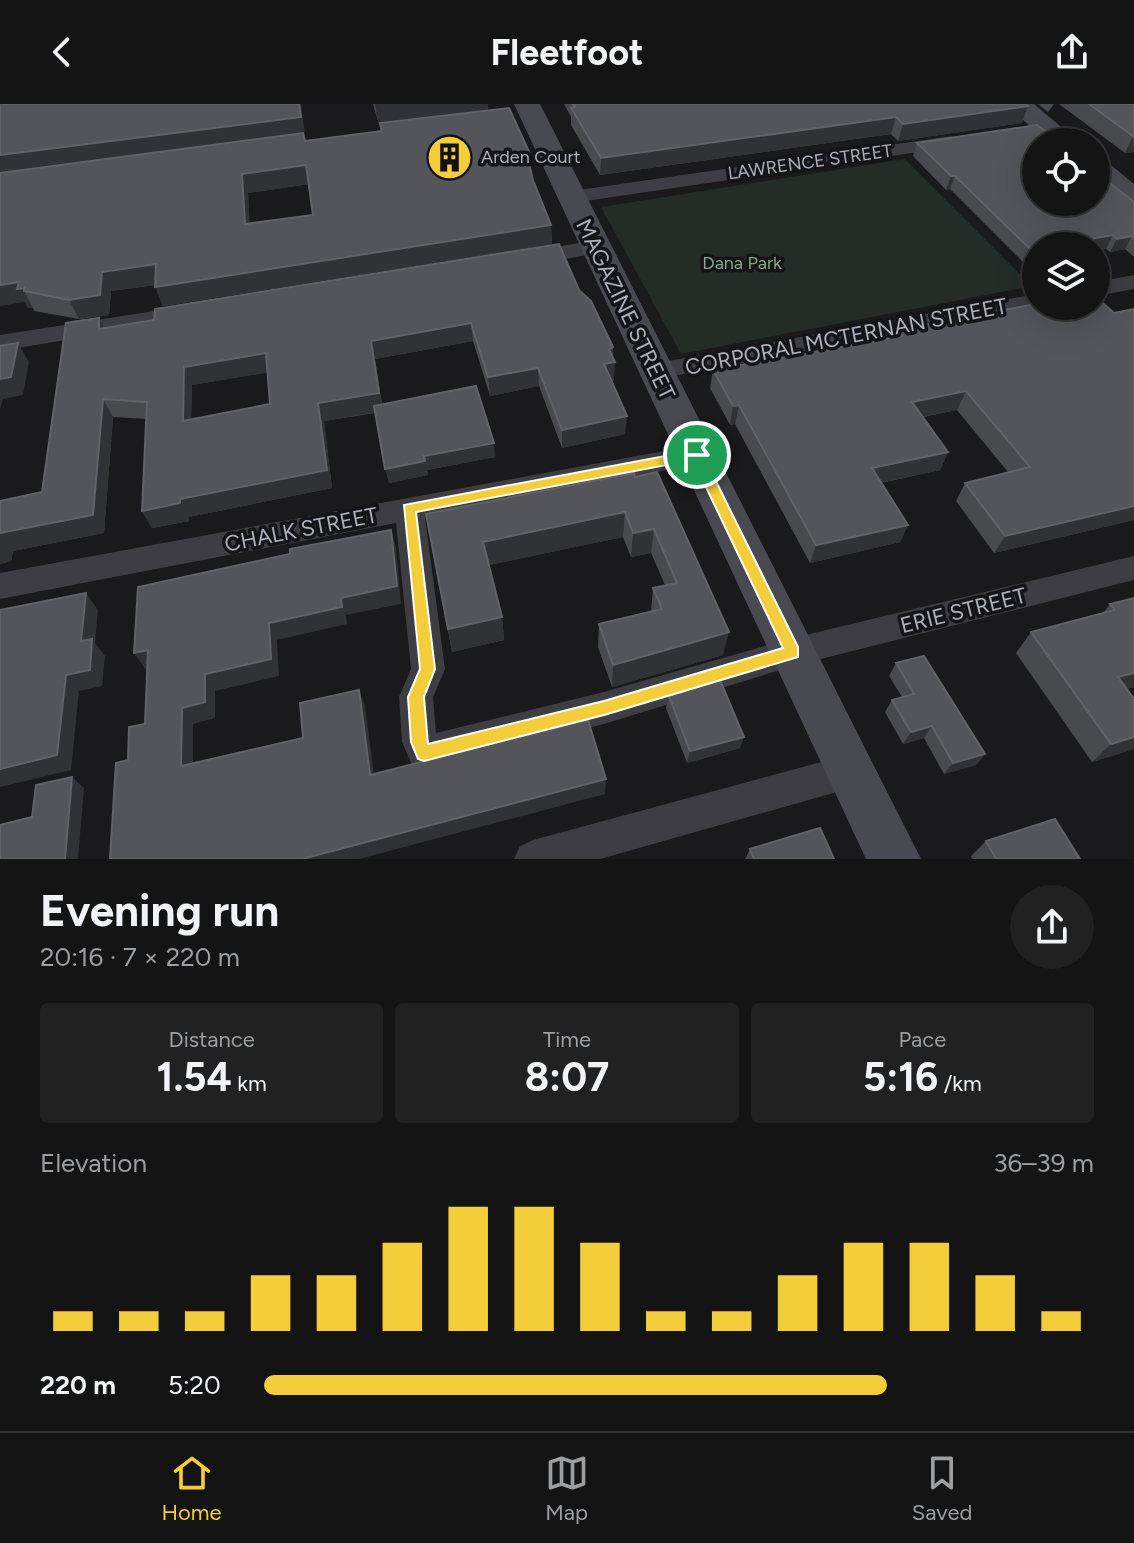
<!DOCTYPE html>
<meta charset="utf-8">
<style>
:root{--surface:#141415;--page:#212122;--text:#f1f3f6;--muted:#9d9ea0;--line:#333334;--accent:#f4cd3a}
body{margin:0;font-family:Figtree,sans-serif;background:var(--page);color:var(--text);height:100vh;display:flex;flex-direction:column;font-size:30px;white-space:nowrap}
*{box-sizing:border-box;margin:0}
p{font-size:26px;color:var(--muted)}
.icon{flex:none;width:44px;height:44px;fill:none;stroke:currentColor;stroke-width:2;stroke-linecap:round;stroke-linejoin:round}
.map{position:relative;height:755px;overflow:hidden}
.panel{display:flex;flex-direction:column;background:var(--surface);flex:1}
.panel>*{flex:none}
.fabs{position:absolute;left:1022px;top:24px;display:grid;gap:16px}
.fabs a{display:grid;place-items:center;width:88px;height:88px;border-radius:50%;background:var(--surface);box-shadow:0 8px 32px #0002,0 0 0 2px var(--line);font-size:40px}
.pin{position:absolute;display:grid;place-items:center;width:68px;height:68px;color:#fff;margin:-34px;border:4px solid #fff;border-radius:50%;box-shadow:0 2px 8px #0007}
.round{display:grid;place-items:center;flex:none;width:84px;height:84px;border-radius:42px;background:var(--page)}
.overview{display:flex;align-items:center;justify-content:space-between;height:136px;padding:0 40px}
h1{font-size:44px;font-weight:700;line-height:60px}
.figures{display:grid;grid-template-columns:repeat(3,1fr);gap:12px;height:136px;padding:8px 40px}
.figures div{display:grid;align-content:center;border-radius:8px;background:var(--page);text-align:center}
.figures b{font-size:40px;font-weight:700}
.figures small{font-size:22px;font-weight:400}
.figures p{font-size:22px}
.chart{height:224px;padding:16px 40px}
.chart p{display:flex;justify-content:space-between}
.chart svg{width:100%;height:144px;margin-top:8px;stroke:var(--accent);stroke-width:6}
ul{padding:0 40px;list-style:none;font-size:26px}
li{display:grid;grid-template-columns:128px 96px 1fr;align-items:center;height:60px}
li i{height:20px;border-radius:10px;background:var(--accent)}
header{display:flex;justify-content:space-between;align-items:center;height:104px;padding:0 40px;background:var(--surface);font-size:36px;font-weight:700}
.tab-bar{display:flex;justify-content:space-around;align-items:center;height:112px;border-top:2px solid var(--line);background:var(--surface);font-size:22px;color:var(--muted)}
.tab-bar a{display:grid;justify-items:center;gap:4px}
.tab-bar .selected{color:var(--accent)}
.map>svg:first-child{display:block}
</style>
<header><svg class="icon" aria-label="back" viewBox="0 0 24 24"><path d="M15 5l-7 7 7 7"/></svg>Fleetfoot<svg class="icon" aria-label="share" viewBox="0 0 24 24"><path d="M12 15V3M7 8l5-5 5 5M5 13v7h14v-7"/></svg></header>
<div class="map">
<svg width="1134" height="755" viewBox="0 0 1134 755">
<rect width="100%" height="100%" fill="#1a1a1c"/>
<path fill="#232c26" d="M905,55L1032,182L681,250L601,103Z"/>
<g fill="none" stroke-linecap="round" stroke-linejoin="round">
<path fill="#3d3d43" fill-rule="evenodd" d="M952,32L961,38L959,42L572,99L562,93L572,87Z
M596,136L607,143L604,148L526,162L515,155L526,148Z
M1134,171V185L1096,192V178Z
M1036,190V202H1044L657,275L648,273L644,267L648,261L657,259Z
M193,201L201,203L205,208L201,213L0,247V231Z
M697,341L707,344L711,351L707,358L425,413L445,565L433,593L436,629L604,588L793,534L1134,452V476L793,562L604,620L424,666L412,661L402,638L399,593L411,565L396,419L0,495V469Z
M851,650L864,655L869,667L864,679L851,684L600,755H514L520,742L533,736Z"/>
<path fill="#494a51" fill-rule="evenodd" d="M514,0H540L921,755H866Z
M1005,0H1034L1079,38H1048Z
M1096,55L1106,57L1134,80V103L1124,100L1096,77Z"/>
</g>
<path fill="#484a4e" fill-rule="evenodd" d="M0,0L305,31L304,32L305,37L381,27L373,0H488V6L530,50L531,67L533,76L551,121L552,140L163,202L155,181L111,187L109,211L79,215L34,207L33,204H28L25,198ZM309,80L313,111L249,120L248,89Z
M564,0H1026L1022,19L898,37L891,30L600,71L571,21V13Z
M1038,0H1054L1048,8Z
M1059,0H1134V48L1125,49Z
M917,39L1134,98V153L1125,145L1110,148L1106,145L1024,159L950,85L946,86L913,52Z
M579,186L613,243L614,277H611L625,330L562,344L539,282L490,292L473,237L375,255L382,300L495,353L427,366L428,371L389,379L375,309L324,317L332,384L189,413V417L152,424L142,407L147,315L113,313L104,429L13,447L11,457L0,460L42,388L104,224ZM268,268L270,300L191,315L192,281Z
M1134,205V416L994,449L956,397L965,379L1008,368L957,306L923,313L948,348L940,366L881,379L908,421L900,438L810,459L735,320L730,321L710,284L713,266L894,233L897,226L1114,209Z
M634,369L723,551L612,583L598,543L599,520L651,508L653,484L665,481L651,449L631,453L623,433L488,461L502,513L504,536L452,548L426,410Z
M1134,494L1127,585L1134,645L1092,658L1016,549L1031,528L1103,509L1110,500Z
M896,559L985,650L976,661L944,670L924,634L903,640L885,608L892,596L902,593L889,572Z
M669,592L740,644L687,659L666,604Z
M986,737L1080,755H972L971,752Z
M750,745L834,755H745Z"/>
<path fill="#313235" d="M299,0H301L305,31L304,32L308,48L0,71V51Z
M375,0H488V8L379,22Z
M1028,2L1022,19L898,37L903,20Z
M896,13L891,30L600,71L601,54Z
M1133,32L1134,48L1125,49Z
M306,61L311,80L248,89L251,140L245,120L242,70Z
M951,72H955L950,85L946,86Z
M551,121L552,140L163,202L155,183Z
M1113,131L1106,145L1096,146V142H1049Z
M1132,132L1125,145L1110,148L1117,135Z
M1036,144V157L1024,159L1030,145Z
M156,160L164,180L111,187L109,211L79,215L69,196L102,168Z
M19,178L24,184V187L33,204H28L25,198L0,202V181Z
M99,214L108,232L99,225Z
M471,219L473,237L375,255L383,307L324,317L332,384L189,413V417L152,424L142,407L180,395L318,299L371,237Z
M18,239L29,258L23,291L3,295L0,305V275Z
M613,243L612,259L615,258L614,277L603,279L604,260L609,246Z
M266,249L272,268L192,281L191,335L183,317L184,263Z
M538,264L539,282L490,292L488,273Z
M966,287L957,306L905,316L912,298Z
M103,295L113,313L104,429L13,447L11,457L0,460V429L93,411Z
M739,301L735,320L730,321L733,302Z
M627,312L625,330L562,344V326Z
M494,339L495,353L427,366L428,371L389,379L385,365L424,352Z
M948,348L940,366L865,382L872,364Z
M1134,402V416L994,449L1005,432Z
M625,408L623,433L485,462L483,438Z
M908,421L900,438L810,459L816,441Z
M654,425L651,449L631,453L633,429Z
M391,426L396,444L401,500L346,511L347,520L277,536L279,572L215,587V614L193,620V677L181,662L182,604L205,570L269,519L341,494Z
M86,489L98,506L95,539L105,552L102,582L79,587L71,666L0,683V665L66,571L81,537Z
M502,513L504,536L452,548L448,525Z
M729,528L723,551L612,583L613,561Z
M148,546L159,563L146,566L134,549Z
M1134,569V583L1099,593L1118,573Z
M359,586L365,602L376,686L370,671Z
M932,622L924,634L903,640L911,628Z
M744,633L740,644L687,659L690,647Z
M1134,633V645L1092,658L1111,640Z
M985,650L976,661L944,670L953,659Z
M72,673L84,684L78,755H65Z
M606,675L605,690L359,755H302Z"/>
<path fill="#53555a" stroke="#616369" stroke-width="2" fill-rule="evenodd" d="M0,0H299L301,13L0,51Z
M573,0H1026L1028,2L903,20L896,13L601,54L571,4L575,3Z
M1089,0H1134V32H1133Z
M509,4L530,50L527,52L533,76L551,121L155,183L156,160L102,168L100,191L69,196L24,187V184L17,185L19,178L0,181V69L303,29L305,37L382,27L380,19ZM306,61L313,111L245,120L242,70Z
M1037,21L1059,38H1036V98H1096V68L1134,98V133L1132,132L1117,135L1113,131L1049,142H1036V144L1030,145L955,72H951L917,39Z
M559,140L579,186L591,197L613,243L609,246L615,258L604,260L627,312L562,326L538,264L488,273L471,219L371,237L379,289L318,299L327,366L180,395V399L142,407L147,298L103,295L93,411L0,429V397L42,388L66,219L99,214V225L154,216L155,205ZM266,249L270,300L183,317L184,263Z
M1096,194H1097L1114,209L1134,205V402L1005,432L965,379L1030,363L966,287L912,298L948,348L872,364L908,421L816,441L739,301L733,302L713,266L902,232L897,226L1036,200V202H1096Z
M18,239L11,273L0,275V242Z
M476,282L494,339L424,352L425,357L385,365L374,302Z
M657,368L729,528L613,561L599,520L662,505L653,484L677,479L654,425L633,429L625,408L483,438L502,513L448,525L426,410L634,369L635,373Z
M391,426L397,482L341,494L342,503L269,519L271,555L205,570V598L182,604L181,662L303,634L300,599L359,586L370,671L588,616L606,675L302,755H110L116,659L128,656L129,623L145,620L148,546L134,549L138,483L290,450V445Z
M86,489L81,537L92,535L90,566L66,571L57,651L0,665V506Z
M1134,494V569L1118,573L1134,595V633L1111,640L1031,528L1115,506L1110,500Z
M924,552L985,650L953,659L932,622L911,628L892,596L914,590L896,559Z
M720,576L744,633L690,647L669,592Z
M72,673L65,755H0V721L32,713L36,681Z
M1055,715L1080,755H996L986,737Z
M820,724L834,755H754L750,745Z"/>
<path fill="#f4cd3a" stroke="#fff" stroke-width="2" fill-rule="evenodd" d="M697,346L703,351L798,543V553L604,611L424,657L418,655L411,638L408,593L420,565L404,401ZM693,356L783,544L604,597L428,640L424,593L435,565L416,408Z"/>
<defs>
<symbol id="building-disc" viewBox="-11 -11 22 22"><circle r="9.5" fill="#f4cd3a" stroke="#151517"/><path d="M-4-6H4V6H1V3H-1V6H-4ZM-2.5-4.3h1.7v1.8h-1.7ZM.8-4.3h1.7v1.8H.8ZM-2.5-1h1.7V.8h-1.7ZM.8-1h1.7V.8H.8Z" fill="#111"/></symbol>
</defs>
<g fill-rule="evenodd">
<use href="#building-disc" x="424" y="28" width="51" height="51"/>
</g>
<g text-anchor="middle" stroke-width="7" stroke-linejoin="round" paint-order="stroke">
<g font-size="18" fill="#acafbc" stroke="#151517" text-anchor="start">
<text x="481" y="59">Arden Court</text>
</g>
<g font-size="18" fill="#acafbc" stroke="#151517">
<text transform="translate(810 58) rotate(-8)" y="6">LAWRENCE STREET</text>
</g>
<g font-size="18" fill="#83a78a" stroke="#151517">
<text x="742" y="165">Dana Park</text>
</g>
<g font-size="22" fill="#acafbc" stroke="#151517">
<text transform="translate(626 205) rotate(64)" y="8">MAGAZINE STREET</text>
<text transform="translate(846 232) rotate(-11)" y="8">CORPORAL MCTERNAN STREET</text>
<text transform="translate(301 425) rotate(-11)" y="8">CHALK STREET</text>
<text transform="translate(963 506) rotate(-14)" y="8">ERIE STREET</text>
</g>
</g>
</svg>
<div class="fabs">
<a><svg class="icon" aria-label="locate" viewBox="0 0 24 24"><circle cx="12" cy="12" r="6"/><path d="M12 2v4M12 18v4M2 12h4M18 12h4"/></svg></a>
<a><svg class="icon" aria-label="layers" viewBox="0 0 24 24"><path d="M12 4l9 5-9 5-9-5zM3 14l9 5 9-5"/></svg></a>
</div>
<div class="pin" style="left:697px;top:351px;background:#1e9e55"><svg class="icon" aria-label="arrive" viewBox="0 0 24 24"><path d="M6 21V4h12l-3 4 3 4H6"/></svg></div>
</div>
<section class="panel">
<div class="overview"><div><h1>Evening run</h1><p>20:16 · 7 × 220 m</p></div><a class="round"><svg class="icon" aria-label="share" viewBox="0 0 24 24"><path d="M12 15V3M7 8l5-5 5 5M5 13v7h14v-7"/></svg></a></div>
<div class="figures">
<div><p>Distance</p><b>1.54<small> km</small></b></div>
<div><p>Time</p><b>8:07</b></div>
<div><p>Pace</p><b>5:16<small> /km</small></b></div>
</div>
<div class="chart"><p><span>Elevation</span>36–39 m</p>
<svg viewBox="0 0 160 44" preserveAspectRatio="none"><path d="M5 44V38M15 44V38M25 44V38M35 44V27M45 44V27M55 44V17M65 44V6M75 44V6M85 44V17M95 44V38M105 44V38M115 44V27M125 44V17M135 44V17M145 44V27M155 44V38"/></svg>
</div>
<ul>
<li><b>220 m</b>5:20<i style="width:75%"></i></li>
</ul>
</section>
<nav class="tab-bar">
<a class="selected"><svg class="icon" aria-label="home" viewBox="0 0 24 24"><path d="M3 11l9-7 9 7M6 9v11h12V9"/></svg>Home</a>
<a><svg class="icon" aria-label="map" viewBox="0 0 24 24"><path d="M3 6l6-2 6 2 6-2v14l-6 2-6-2-6 2zM9 4v14M15 6v14"/></svg>Map</a>
<a><svg class="icon" aria-label="saved" viewBox="0 0 24 24"><path d="M7 4h10v16l-5-4-5 4z"/></svg>Saved</a>
</nav>
